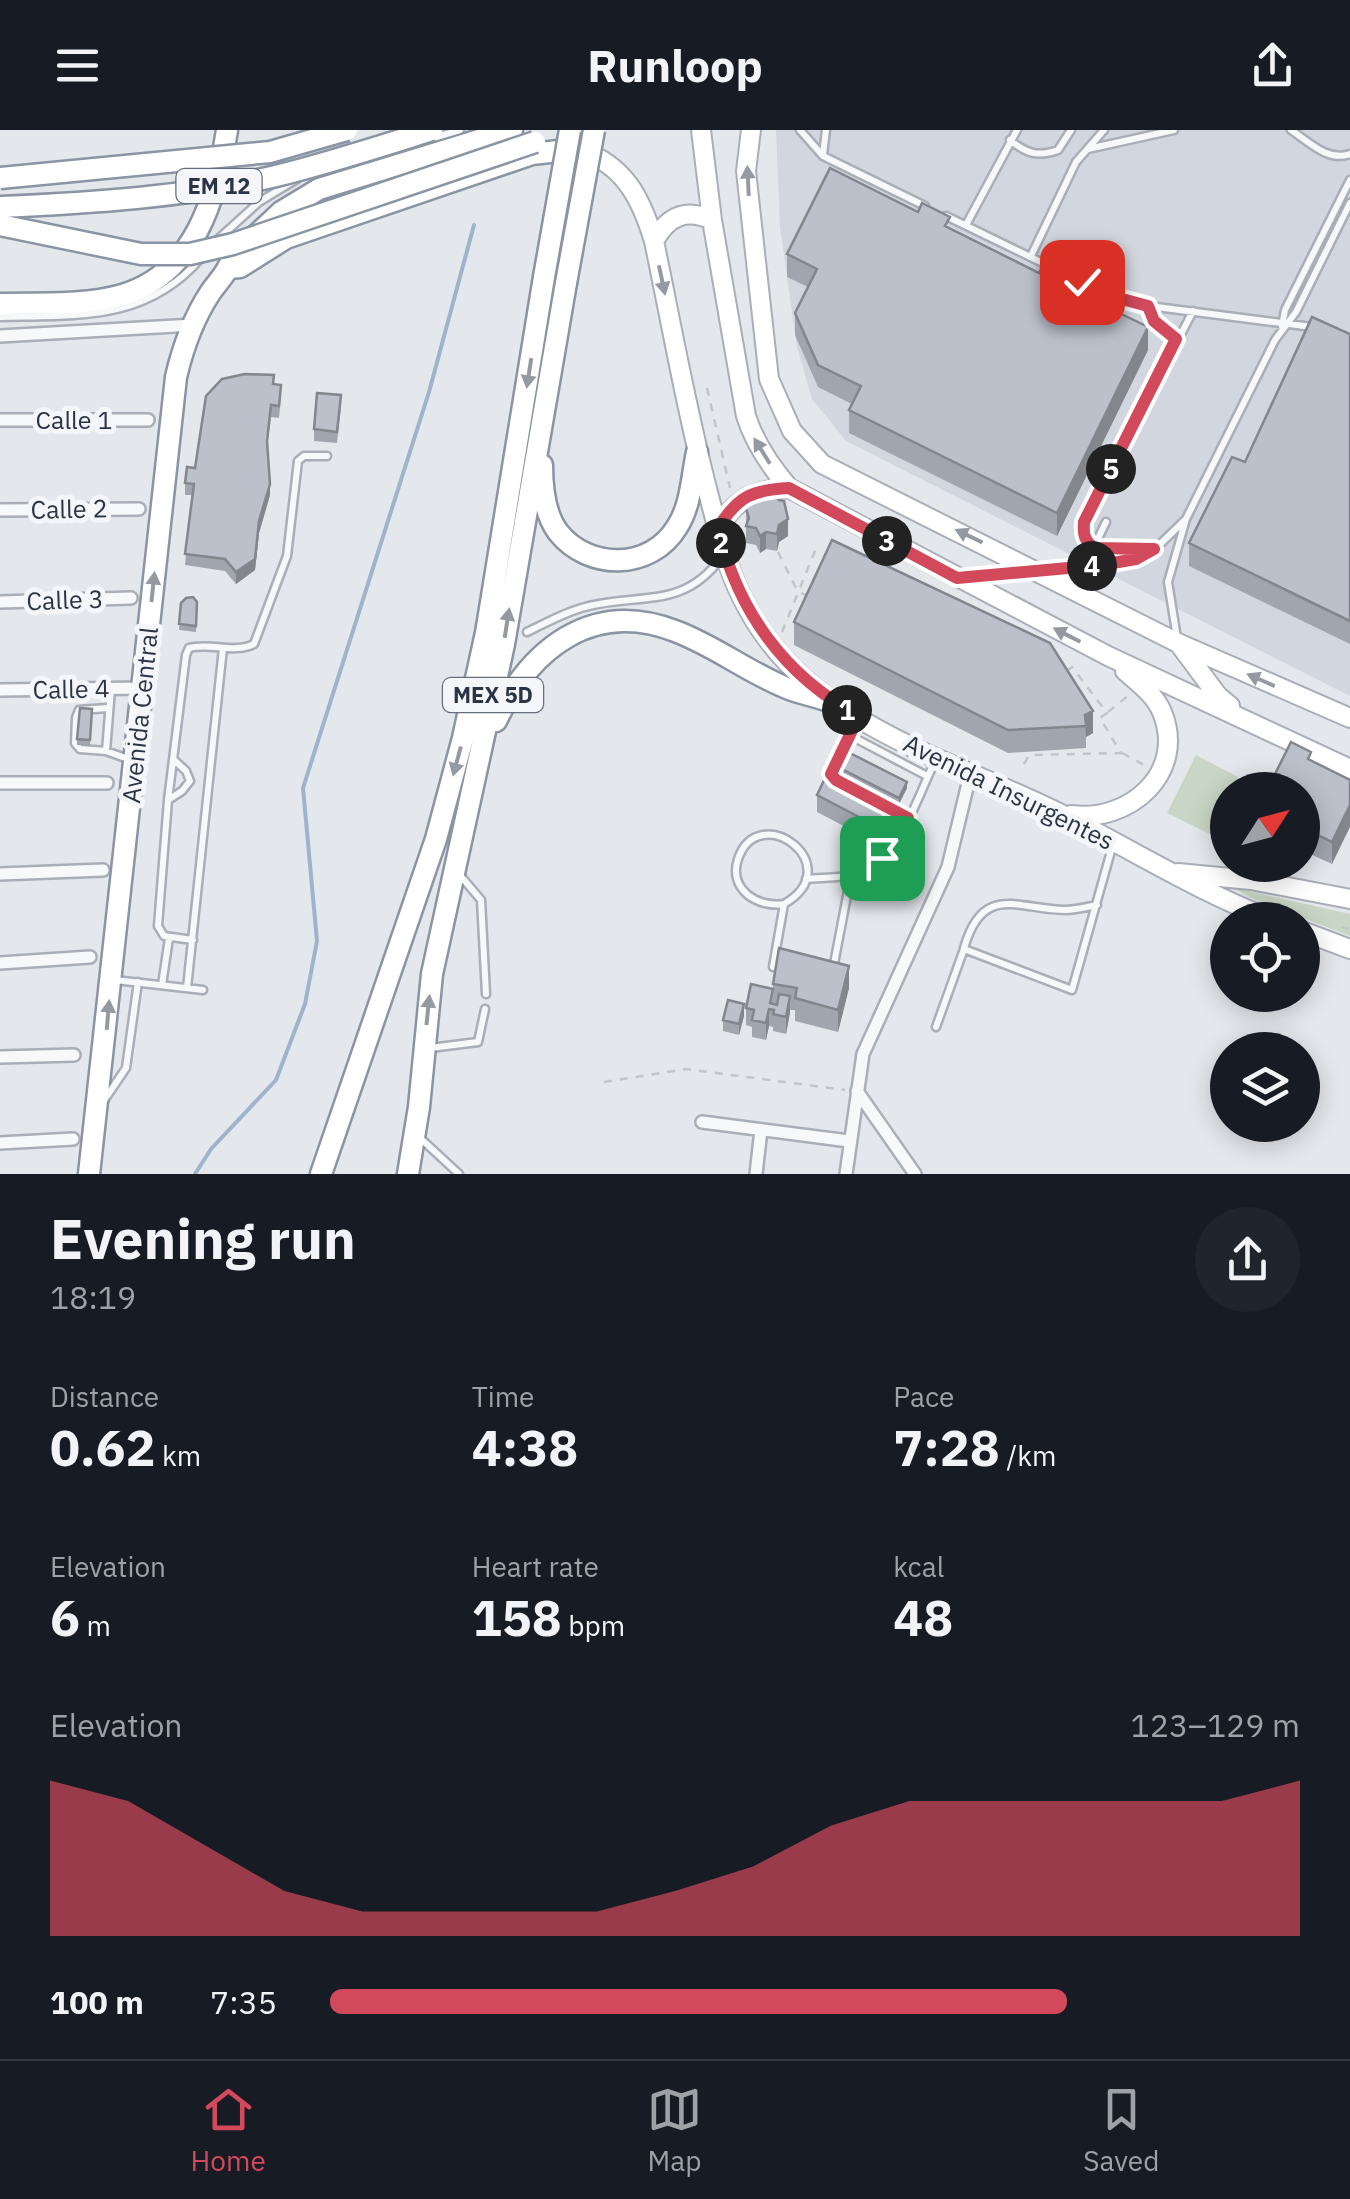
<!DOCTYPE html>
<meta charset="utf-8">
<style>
:root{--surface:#171b24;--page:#20242c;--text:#f1f3f6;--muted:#9ea1a6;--line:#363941;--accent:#d1495b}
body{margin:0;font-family:"IBM Plex Sans",sans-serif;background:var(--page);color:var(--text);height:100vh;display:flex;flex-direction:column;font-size:38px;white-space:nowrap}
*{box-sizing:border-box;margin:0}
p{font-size:32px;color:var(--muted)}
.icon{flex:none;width:55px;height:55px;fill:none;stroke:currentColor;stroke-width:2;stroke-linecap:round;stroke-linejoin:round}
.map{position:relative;height:1044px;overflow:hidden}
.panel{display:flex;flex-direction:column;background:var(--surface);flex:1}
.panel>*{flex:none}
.needle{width:65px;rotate:54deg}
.buttons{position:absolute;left:1210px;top:642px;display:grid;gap:20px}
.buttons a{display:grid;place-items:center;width:110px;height:110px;border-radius:50%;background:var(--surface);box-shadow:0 5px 25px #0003;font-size:50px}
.pin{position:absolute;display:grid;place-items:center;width:85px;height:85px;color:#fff;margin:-42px;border-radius:20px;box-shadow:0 5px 15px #0006}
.km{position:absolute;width:50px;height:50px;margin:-25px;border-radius:50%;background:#222;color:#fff;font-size:28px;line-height:50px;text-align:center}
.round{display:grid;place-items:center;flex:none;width:105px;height:105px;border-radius:52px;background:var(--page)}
.overview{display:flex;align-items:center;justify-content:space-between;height:170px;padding:0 50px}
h1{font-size:55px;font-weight:700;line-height:75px}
.figures{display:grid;grid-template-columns:repeat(3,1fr);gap:15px;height:170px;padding:10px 50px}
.figures div{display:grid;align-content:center}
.figures b{font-size:50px;font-weight:700}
.figures small{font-size:28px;font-weight:400}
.figures p{font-size:28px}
.chart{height:280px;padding:20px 50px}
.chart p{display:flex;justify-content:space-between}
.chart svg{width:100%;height:180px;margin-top:10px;fill:var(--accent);opacity:.7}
ul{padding:0 50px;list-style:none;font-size:32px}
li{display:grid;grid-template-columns:160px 120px 1fr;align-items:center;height:75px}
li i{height:25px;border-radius:12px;background:var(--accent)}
header{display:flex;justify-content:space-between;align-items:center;height:130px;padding:0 50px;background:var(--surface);font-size:45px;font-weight:700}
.tabs{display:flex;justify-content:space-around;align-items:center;height:140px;border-top:2px solid var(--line);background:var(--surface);font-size:28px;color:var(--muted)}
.tabs a{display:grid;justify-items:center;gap:5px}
.tabs .selected{color:var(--accent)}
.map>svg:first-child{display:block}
</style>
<header><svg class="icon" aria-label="menu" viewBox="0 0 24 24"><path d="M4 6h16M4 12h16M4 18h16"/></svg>Runloop<svg class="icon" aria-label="share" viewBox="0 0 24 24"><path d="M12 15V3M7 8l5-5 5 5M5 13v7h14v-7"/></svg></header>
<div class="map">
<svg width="1350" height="1044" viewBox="0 0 1350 1044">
<rect width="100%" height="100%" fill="#e4e7ec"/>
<path fill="#d2d6de" d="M776,0H1350V566L846,311L812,269L797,217L780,97Z"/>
<path fill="#c9d6c5" d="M1196,625L1238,647L1231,660H1228L1227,668L1210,704L1167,683Z
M1234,758L1350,784V806L1249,767Z"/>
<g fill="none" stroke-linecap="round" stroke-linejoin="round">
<path stroke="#9fb4cc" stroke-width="4" d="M195,1044L211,1019L276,950L305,874L317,811L303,658L429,262L474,95"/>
<defs>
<path id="lane" d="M800,0L823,26L925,76
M1291,0C1309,12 1328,32 1350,24
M433,8L460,0
M1010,10C1027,24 1038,27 1058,20L1071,0
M1088,19L1174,0
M823,25L826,0
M946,86L1051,137
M966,95L1017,0
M216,111L259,72L297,49
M1031,126L1076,32L1104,0
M1067,145L1107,165L1141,175L1312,197
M1148,176L1153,191L1175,209
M0,187C77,185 146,192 201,128
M1282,196L1285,180L1350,50
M1094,417L1106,392
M1155,419L1094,417L1087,413L1084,392L1193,181
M1048,442L1136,429L1155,419L1185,390
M968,447L1026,444
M527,502C546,493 565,482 585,477C638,462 682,481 721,428
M1177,508L1168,452L1186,389L1275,210L1296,182L1350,73
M108,578L79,580L76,588L75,613L80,619L106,621L128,629
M849,605L927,646
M106,621L111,559
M837,651L831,644L832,636L856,592
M168,670L182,661L190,651L186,641L173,629
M459,744L481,770L486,864
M806,749C824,747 845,749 862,741C902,724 918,665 936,629
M193,810L164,806L158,796L168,670L186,525L189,518C210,512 234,524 254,514L287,426L298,331L304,326H327
M964,818C983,753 1017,779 1065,780C1075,780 1087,777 1097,775
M773,837L784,774C850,736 759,668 738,729C728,759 757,778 784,774
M833,839L851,745
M115,850L203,860
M162,855L169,808
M187,858L223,518
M936,897L964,819L1072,860L1113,714
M430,918L478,912L485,879
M103,972L126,938L138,852
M419,1007L459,1044"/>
<path id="street" d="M0,206L193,195
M0,290H148
M0,380L139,379
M0,472L131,468
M0,560L143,558
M0,653H107
M0,744L103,740
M0,833L90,827
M0,927L74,925
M857,961L915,1044
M702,992L849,1011
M0,1013L73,1009
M756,1044L761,1000
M846,1044L863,924L948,737L970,645"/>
<path id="secondary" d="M701,0L712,90L746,286C755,314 770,336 789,358L1108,526L1350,639
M751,0L746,41L769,249L792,301L822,334L1178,513L1350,588
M579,20C624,34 641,68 654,111C672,197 687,284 710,370C720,407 728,443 747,477C809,595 952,629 1063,685C1133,720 1199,762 1273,790
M654,111C668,86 686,78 712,90
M718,398C736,368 755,360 789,358
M1180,515L1218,566L1230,576
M1071,685C1129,693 1187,643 1162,582C1155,565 1139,553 1125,541
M1178,743L1251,750L1350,769
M1302,801L1350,819"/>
<path id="highway" d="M229,138L240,137L286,108L532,24L576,19
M0,174C40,173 83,176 122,165C195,144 217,66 227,0
M542,335C542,357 544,383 558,402C589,441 651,440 677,397C691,376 692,346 697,322
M496,591C530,519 592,469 675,501C716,516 751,545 792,560C804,564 817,567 829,571
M89,1044L176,247C183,217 193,189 210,163C218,151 228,143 232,128L281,82L319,59L512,0
M321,1044L436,709L463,608L486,503L544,147
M408,1044L419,977L432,844L504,514L566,153"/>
</defs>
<use href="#lane" stroke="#a9aeb7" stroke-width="11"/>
<use href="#street" stroke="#a9aeb7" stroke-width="16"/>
<use href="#secondary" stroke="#a9aeb7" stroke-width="22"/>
<use href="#highway" stroke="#8b94a3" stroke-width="25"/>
<path stroke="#c2c5cb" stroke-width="2.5" stroke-dasharray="8 8" stroke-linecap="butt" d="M707,258L730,358
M778,422L798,462L809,466
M782,502L817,416
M1108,582L1129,565
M1122,623L1146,636
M1024,634L1029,625L1121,623L1100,588L1107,583L1072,537L1068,540
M1284,778L1300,784
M1341,797L1350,799
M604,952L686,939L845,960"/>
<use href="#lane" stroke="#f7f8fa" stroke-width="6"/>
<use href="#street" stroke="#f7f8fa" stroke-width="11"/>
<use href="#secondary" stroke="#fff" stroke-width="18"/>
<use href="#highway" stroke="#fff" stroke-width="20"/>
<defs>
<path id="highway-bridge" d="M0,48L270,22L347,0
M0,77C92,73 186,67 276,46C329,33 381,16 432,0
M0,95L141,124H190L233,114L535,12
M544,147L570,0
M566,153L594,0"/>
</defs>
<use href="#highway-bridge" stroke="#8b94a3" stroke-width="25" stroke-linecap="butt"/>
<use href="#highway-bridge" stroke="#fff" stroke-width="20"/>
</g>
<path fill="#a1a5ae" d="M950,98L1071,159L1148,220L1057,406L849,303V280L852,274L818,257L795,205V183L808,157L787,147V124Z
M1350,204V514L1189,436V413L1245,332Z
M274,254L281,266L279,288L271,287L267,318L270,365L259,403L255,440L236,454L225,441L185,435L192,365H185V353L195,338Z
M341,277L337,313L314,311V299Z
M746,379L788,406L779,412L777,421L766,419L760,423L756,415L746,413Z
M197,472L196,502L179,500L181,473Z
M794,492L1050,513L1093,603L1086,607V618L1008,623L794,515Z
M92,579L90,616L77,615V609Z
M1311,631L1350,650L1332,734L1308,723V709L1302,707V660Z
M836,636L907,658L899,674L836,641Z
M817,665L893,695L882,716L817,682Z
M773,854L849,858L838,902L795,891V880H790L786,904L773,901V897L769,896L766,910L752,907V897L746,895V878L773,859Z
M744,886L739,905L723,901V890Z"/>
<path fill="#83868d" d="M1148,197V220L1057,406V383Z
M270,354V365L259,403L255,440L236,454V442L259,391Z
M788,389V406L779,412L777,421V404L779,395Z
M766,402V419L760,423V406Z
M1093,581V603L1086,607L1085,585Z
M907,652V658L899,674V668Z
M1350,675V697L1332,734V712Z
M893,678V695L882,716V699Z
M849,836V858L838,902V880Z
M790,866V883L786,904V887Z
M744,874V886L739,905V894Z
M769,879V896L766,910V893Z"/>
<path fill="#bbc0ca" stroke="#83868d" stroke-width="2.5" d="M830,38L918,82L922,73L950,87L945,96L1039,143L1044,132L1071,146L1066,157L1148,197L1057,383L849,280L861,256L818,235L795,183L817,139L787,124Z
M1312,187L1350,204V491L1189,413L1232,327L1245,332Z
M245,244L274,245L273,254L281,255L279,276L271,275L267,311L270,354L259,391L255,429L236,442L225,429L185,424L194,354L185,353L187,337L195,338L206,266L222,249Z
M317,263L341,265L337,302L314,299Z
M772,361L779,370L784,371L788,389L779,395L777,404L766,402L760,406L756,398L746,396L749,388L746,379L755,363L766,365Z
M832,410L1050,513L1093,581L1085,585L1086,596L1008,600L794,492Z
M193,467L197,472L196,496L179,494L181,473L186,468Z
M80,578L92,579L90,610L77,609Z
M1291,612L1311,622L1308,629L1350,650V675L1332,712L1308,700L1313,690L1302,684V660H1267Z
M844,620L907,652L899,668L836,636Z
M827,644L893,678L882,699L817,665Z
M779,818L849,836L838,880L795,868L797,858L773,854Z
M751,854L773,859L770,873L777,875L779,864L790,866L786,887L773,884L774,880L769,879L766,893L752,890L754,880L746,878Z
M728,870L744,874L739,894L723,890Z"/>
<defs><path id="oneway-solid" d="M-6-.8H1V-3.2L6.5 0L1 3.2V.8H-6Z" transform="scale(2.5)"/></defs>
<g fill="#959aa2">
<use href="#oneway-solid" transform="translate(748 51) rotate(-93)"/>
<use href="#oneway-solid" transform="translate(662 150) rotate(78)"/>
<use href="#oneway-solid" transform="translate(529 243) rotate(99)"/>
<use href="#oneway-solid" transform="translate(762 321) rotate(-122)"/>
<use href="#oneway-solid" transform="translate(969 406) rotate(-154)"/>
<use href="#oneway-solid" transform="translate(153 457) rotate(-84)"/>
<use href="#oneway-solid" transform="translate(507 493) rotate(-81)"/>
<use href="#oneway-solid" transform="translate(1067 505) rotate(-153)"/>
<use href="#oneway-solid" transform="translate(1261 550) rotate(-156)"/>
<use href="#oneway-solid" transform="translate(457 631) rotate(105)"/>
<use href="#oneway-solid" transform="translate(428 880) rotate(-84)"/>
<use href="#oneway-solid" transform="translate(108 885) rotate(-85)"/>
</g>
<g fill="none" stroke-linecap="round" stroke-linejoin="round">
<defs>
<path id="route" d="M882,728L908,688L836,650L831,644L859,586C784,546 737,480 718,398C738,366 752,360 789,358L957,448L1101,435L1136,429L1154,419L1094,418C1084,410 1083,404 1084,392L1176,209L1154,191L1148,176L1107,165L1082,152"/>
</defs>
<use href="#route" stroke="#fff" stroke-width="20"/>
<use href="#route" stroke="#d1495b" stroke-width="12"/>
</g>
<g text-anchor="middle" stroke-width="10" stroke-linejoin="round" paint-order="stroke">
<g fill="#f4f6f9" stroke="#676e7b" stroke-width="2.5">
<rect x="176.5" y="39" width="85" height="34" rx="8"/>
<rect x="443" y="548" width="100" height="34" rx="8"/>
</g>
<g font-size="22" font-weight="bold" fill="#2b3445">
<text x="219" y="64">EM 12</text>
<text x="493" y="573">MEX 5D</text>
</g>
<g font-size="25" fill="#2b3445" stroke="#f4f6f9">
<text x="74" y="299">Calle 1</text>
<text transform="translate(69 379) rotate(-1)" y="9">Calle 2</text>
<text transform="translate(65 470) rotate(-2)" y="9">Calle 3</text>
<text transform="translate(71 559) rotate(-1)" y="9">Calle 4</text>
<text transform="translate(140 585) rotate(-84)" y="9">Avenida Central</text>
<text transform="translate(1009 662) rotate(26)" y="9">Avenida Insurgentes</text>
</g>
</g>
</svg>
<div class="buttons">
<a><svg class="needle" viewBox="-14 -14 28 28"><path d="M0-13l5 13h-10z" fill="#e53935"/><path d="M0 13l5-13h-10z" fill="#9ea1a6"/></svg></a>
<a><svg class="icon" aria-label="locate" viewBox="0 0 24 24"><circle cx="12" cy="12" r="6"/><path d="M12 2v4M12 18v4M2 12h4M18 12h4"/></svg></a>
<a><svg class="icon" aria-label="layers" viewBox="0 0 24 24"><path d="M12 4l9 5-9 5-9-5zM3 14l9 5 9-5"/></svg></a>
</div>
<div class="pin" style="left:882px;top:728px;background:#1e9e55"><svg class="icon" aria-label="arrive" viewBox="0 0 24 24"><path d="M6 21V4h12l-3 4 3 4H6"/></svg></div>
<div class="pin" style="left:1082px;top:152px;background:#d93025"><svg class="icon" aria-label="check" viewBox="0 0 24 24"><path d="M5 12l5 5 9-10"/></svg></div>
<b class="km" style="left:847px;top:580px">1</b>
<b class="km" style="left:721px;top:413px">2</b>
<b class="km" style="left:887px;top:411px">3</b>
<b class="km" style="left:1092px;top:436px">4</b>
<b class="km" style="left:1111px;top:339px">5</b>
</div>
<section class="panel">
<div class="overview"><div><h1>Evening run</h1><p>18:19</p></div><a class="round"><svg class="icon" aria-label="share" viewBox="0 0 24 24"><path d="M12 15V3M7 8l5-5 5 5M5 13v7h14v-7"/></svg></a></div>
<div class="figures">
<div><p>Distance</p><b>0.62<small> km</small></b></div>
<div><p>Time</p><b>4:38</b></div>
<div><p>Pace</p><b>7:28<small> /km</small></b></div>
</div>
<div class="figures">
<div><p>Elevation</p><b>6<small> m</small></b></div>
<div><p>Heart rate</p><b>158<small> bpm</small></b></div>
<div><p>kcal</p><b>48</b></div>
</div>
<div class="chart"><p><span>Elevation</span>123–129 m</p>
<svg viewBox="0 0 160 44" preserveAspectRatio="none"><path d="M0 44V6L10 11L20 22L30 33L40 38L50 38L60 38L70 38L80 33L90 27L100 17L110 11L120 11L130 11L140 11L150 11L160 6V44z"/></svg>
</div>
<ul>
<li><b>100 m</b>7:35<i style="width:76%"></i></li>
</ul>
</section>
<nav class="tabs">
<a class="selected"><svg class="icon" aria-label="home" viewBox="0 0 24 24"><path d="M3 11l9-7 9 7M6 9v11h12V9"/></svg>Home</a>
<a><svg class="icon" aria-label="map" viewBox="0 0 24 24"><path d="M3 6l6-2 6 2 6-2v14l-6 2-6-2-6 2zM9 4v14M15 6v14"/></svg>Map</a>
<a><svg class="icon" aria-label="saved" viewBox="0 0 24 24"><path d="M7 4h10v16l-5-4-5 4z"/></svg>Saved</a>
</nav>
